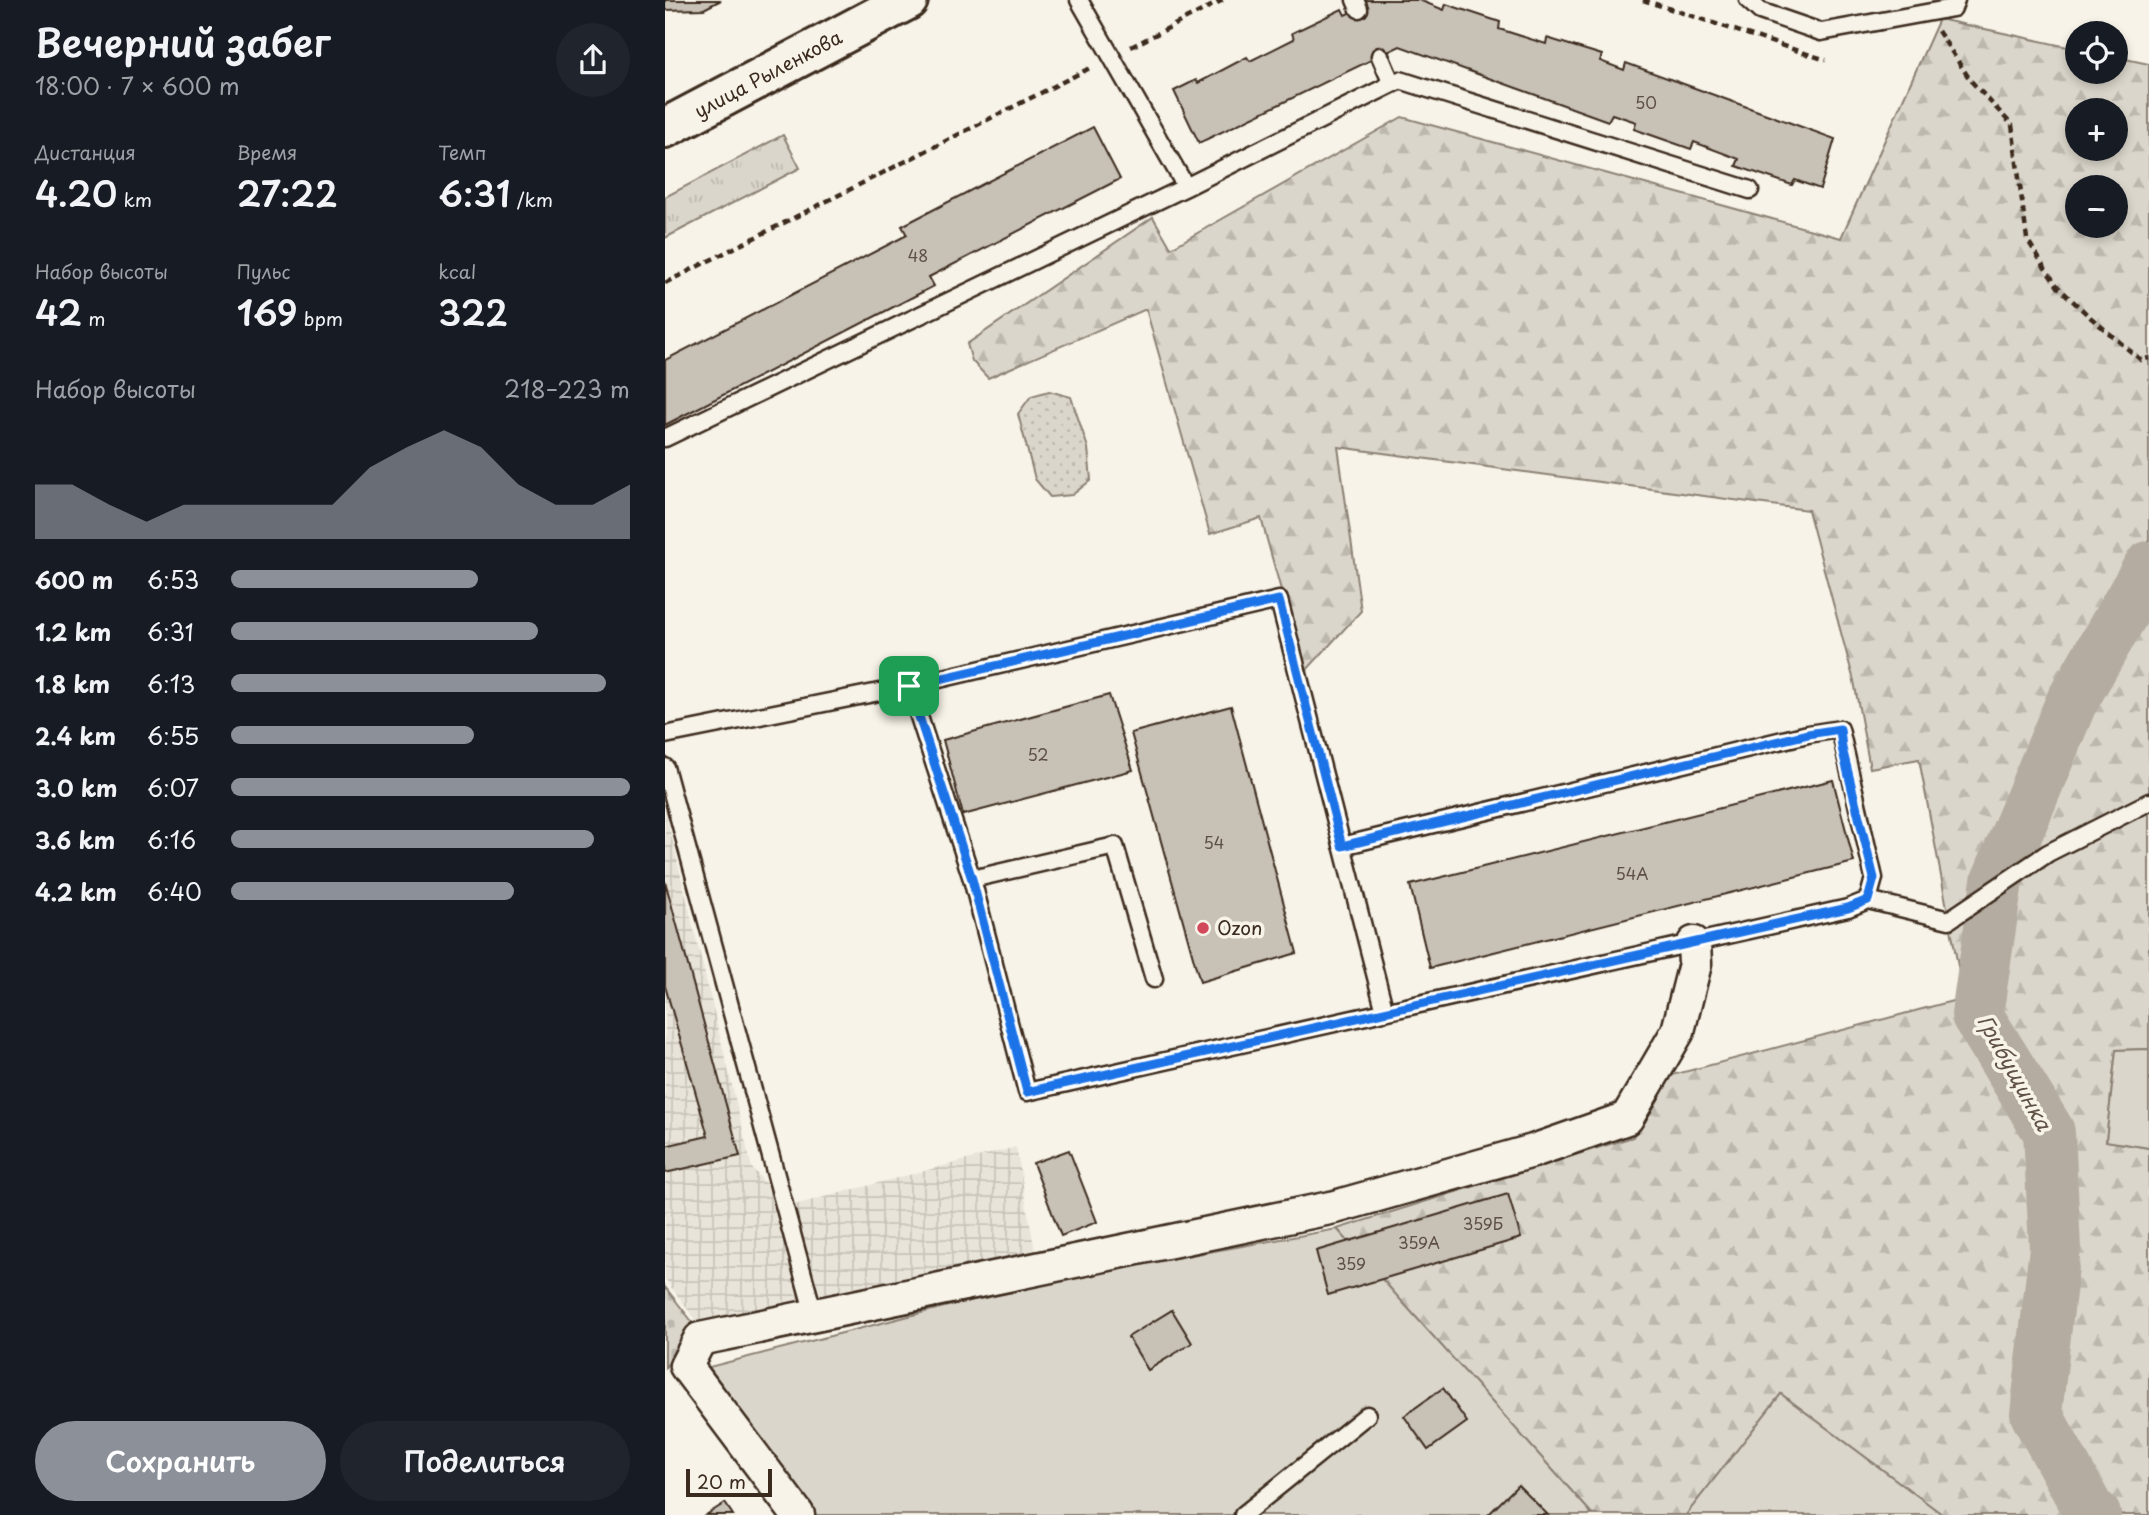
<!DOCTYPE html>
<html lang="ru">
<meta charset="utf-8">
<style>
:root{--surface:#171b24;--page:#20242c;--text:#f1f3f6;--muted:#9ea1a6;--accent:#8c9099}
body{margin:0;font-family:"Playpen Sans",sans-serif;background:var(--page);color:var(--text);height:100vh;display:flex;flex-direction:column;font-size:26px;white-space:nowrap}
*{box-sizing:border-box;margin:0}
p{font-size:23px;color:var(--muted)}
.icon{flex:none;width:38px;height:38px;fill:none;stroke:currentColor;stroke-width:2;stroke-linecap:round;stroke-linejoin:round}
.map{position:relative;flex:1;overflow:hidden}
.sheet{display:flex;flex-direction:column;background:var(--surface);width:665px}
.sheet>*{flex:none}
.tools{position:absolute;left:1400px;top:21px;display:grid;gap:14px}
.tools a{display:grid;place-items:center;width:63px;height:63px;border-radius:50%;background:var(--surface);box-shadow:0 4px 10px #0003;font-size:35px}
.scale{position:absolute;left:21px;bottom:18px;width:86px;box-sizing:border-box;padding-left:7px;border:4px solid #3b2a1e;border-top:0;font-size:19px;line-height:24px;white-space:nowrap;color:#3b2a1e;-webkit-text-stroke:5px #f7f3e8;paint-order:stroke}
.pin{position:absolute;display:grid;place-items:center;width:60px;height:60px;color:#fff;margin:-30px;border-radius:14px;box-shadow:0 4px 10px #0006}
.round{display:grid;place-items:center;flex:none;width:74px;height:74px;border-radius:37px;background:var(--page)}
.head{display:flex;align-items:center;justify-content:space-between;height:119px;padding:0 35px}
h1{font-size:38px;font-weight:600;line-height:52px}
.figures{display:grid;grid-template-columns:repeat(3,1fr);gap:10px;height:119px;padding:7px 35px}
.figures div{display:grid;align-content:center}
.figures b{font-size:35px;font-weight:600}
.figures small{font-size:19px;font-weight:400}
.figures p{font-size:19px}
.chart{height:196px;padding:14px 35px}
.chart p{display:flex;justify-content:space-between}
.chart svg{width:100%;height:126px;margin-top:7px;fill:var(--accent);opacity:.7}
.primary-button{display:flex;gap:14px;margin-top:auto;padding:14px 35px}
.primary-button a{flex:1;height:80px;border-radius:42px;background:var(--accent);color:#fff;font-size:28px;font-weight:600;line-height:80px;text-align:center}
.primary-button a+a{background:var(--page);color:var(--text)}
ul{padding:0 35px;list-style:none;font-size:23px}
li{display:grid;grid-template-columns:112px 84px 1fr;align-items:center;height:52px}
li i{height:18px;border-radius:9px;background:var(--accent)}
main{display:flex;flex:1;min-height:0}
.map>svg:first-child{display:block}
</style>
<main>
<section class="sheet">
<div class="head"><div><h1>Вечерний забег</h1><p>18:00 · 7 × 600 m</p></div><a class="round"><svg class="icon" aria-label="share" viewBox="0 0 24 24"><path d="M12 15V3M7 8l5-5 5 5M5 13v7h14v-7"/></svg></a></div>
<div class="figures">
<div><p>Дистанция</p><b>4.20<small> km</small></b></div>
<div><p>Время</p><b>27:22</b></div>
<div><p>Темп</p><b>6:31<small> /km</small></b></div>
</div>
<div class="figures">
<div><p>Набор высоты</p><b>42<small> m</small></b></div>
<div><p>Пульс</p><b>169<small> bpm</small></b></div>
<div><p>kcal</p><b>322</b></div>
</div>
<div class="chart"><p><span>Набор высоты</span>218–223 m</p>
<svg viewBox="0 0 160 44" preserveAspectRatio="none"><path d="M0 44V25L10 25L20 32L30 38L40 32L50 32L60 32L70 32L80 32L90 19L100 12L110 6L120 12L130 25L140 32L150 32L160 25V44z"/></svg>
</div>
<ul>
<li><b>600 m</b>6:53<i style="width:62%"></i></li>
<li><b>1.2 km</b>6:31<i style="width:77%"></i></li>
<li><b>1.8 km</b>6:13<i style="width:94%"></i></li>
<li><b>2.4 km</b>6:55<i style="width:61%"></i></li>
<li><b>3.0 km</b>6:07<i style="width:100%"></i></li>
<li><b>3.6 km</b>6:16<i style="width:91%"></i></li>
<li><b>4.2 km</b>6:40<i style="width:71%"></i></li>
</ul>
<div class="primary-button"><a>Сохранить</a><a>Поделиться</a></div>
</section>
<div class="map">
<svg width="1484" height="1515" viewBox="0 0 1484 1515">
<defs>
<pattern id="industrial-grid" width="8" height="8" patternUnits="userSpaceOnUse" patternTransform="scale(1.75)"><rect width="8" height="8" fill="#e9e4d9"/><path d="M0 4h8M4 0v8" fill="none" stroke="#c9c4ba"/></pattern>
<pattern id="grass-dots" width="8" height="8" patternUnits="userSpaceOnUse" patternTransform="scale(1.75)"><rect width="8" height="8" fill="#dbd6cb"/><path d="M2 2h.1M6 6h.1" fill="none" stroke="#bdb8ae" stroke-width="1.8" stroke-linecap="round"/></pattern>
<pattern id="forest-firs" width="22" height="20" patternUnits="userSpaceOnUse" patternTransform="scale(1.75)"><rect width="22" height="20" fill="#dbd6cb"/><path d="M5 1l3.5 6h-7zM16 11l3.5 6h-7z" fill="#bdb8ae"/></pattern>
<pattern id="cemetery-stones" width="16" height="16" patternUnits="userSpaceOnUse" patternTransform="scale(1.75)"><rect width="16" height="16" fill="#dbd6cb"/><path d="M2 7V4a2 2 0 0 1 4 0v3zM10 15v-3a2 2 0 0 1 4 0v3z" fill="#bdb8ae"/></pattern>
<pattern id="park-tufts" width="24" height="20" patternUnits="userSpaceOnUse" patternTransform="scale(1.75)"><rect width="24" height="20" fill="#dbd6cb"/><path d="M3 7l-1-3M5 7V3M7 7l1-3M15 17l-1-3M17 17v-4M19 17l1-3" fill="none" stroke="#bdb8ae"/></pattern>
</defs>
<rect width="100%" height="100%" fill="#f7f3e8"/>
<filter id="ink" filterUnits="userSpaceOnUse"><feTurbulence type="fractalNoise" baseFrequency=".0143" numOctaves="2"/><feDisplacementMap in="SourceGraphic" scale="14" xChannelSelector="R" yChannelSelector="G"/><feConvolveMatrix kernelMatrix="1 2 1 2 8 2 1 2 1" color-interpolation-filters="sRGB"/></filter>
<g filter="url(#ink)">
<path fill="url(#industrial-grid)" d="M0,810L87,1168L121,1207L351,1147L370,1251L35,1326L0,1279Z"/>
<path fill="url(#grass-dots)" stroke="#8b8074" stroke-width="2" d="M384,391L406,397L423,448L426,480L407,495L385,497L370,479L353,414L366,396Z"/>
<path fill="url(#forest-firs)" stroke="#8b8074" stroke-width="2" fill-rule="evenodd" d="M1274,19L1412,49V72H1451V57L1484,64V1049L1451,1050L1441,1141L1484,1148V1515H1278L1116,1394L1021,1515H928L672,1229L968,1137L1000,1077L1299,998L1254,759L1205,768L1189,681L1143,510L673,447L696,611L639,673L596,518L545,534L481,309L323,378L307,361L302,344L488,217L506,248L737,117L1176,238ZM1412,110H1451V149H1412ZM1412,187H1451V226H1412Z"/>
<path fill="url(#cemetery-stones)" stroke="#8b8074" stroke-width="2" d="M0,1287L29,1324L0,1368Z"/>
<path fill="url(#park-tufts)" stroke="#8b8074" stroke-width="2" d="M118,135L135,168L0,238V197Z"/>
<path fill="#dbd6cb" stroke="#8b8074" stroke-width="2" d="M1484,1049V1148L1441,1141L1451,1050Z
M672,1229L928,1515H149L44,1367L381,1281Z
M1116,1394L1278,1515H1021Z"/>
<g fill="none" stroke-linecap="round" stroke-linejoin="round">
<path stroke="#b4aca0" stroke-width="52" d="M1430,1515L1424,1511L1371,1414L1390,1248L1384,1132L1312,1015L1332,881L1406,703L1484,567"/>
</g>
<path fill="#c8c1b6" stroke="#3b2a1e" stroke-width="2" d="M0,0H56L39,9L0,10Z
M701,0H754L779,10L781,4L835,22L834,29L881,44L882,38L937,55L935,61L959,70L961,63L1170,139L1155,189L1130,180L1127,185L1071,166L1074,159L1029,142L1026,149L969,129L971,122L947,114L943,121L735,46L534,143L509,91L531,80L533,83L582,57L585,61L629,39L627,33L677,9L680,15L702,5Z
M428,127L455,179L264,277L269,286L0,425V360L242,235L237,226Z
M444,695L468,770L298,815L278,740Z
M566,706L632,953L535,982L466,733Z
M1168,780L1189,862L765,968L745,885Z
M0,881L75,1156L0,1173V1146L43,1136L0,986Z
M404,1150L432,1222L396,1236L368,1163Z
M843,1194L856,1238L663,1295L651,1251Z
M507,1310L527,1343L483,1370L463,1337Z
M778,1388L802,1422L763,1450L739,1416Z
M853,1485L883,1515H823Z
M60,1503L68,1515H41Z"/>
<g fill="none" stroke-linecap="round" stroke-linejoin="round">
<defs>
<path id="lane" d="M690,0L694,9
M1083,0L1095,11L1156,32L1288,8L1291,0
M715,56L727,84
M521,187L735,80L1085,190
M0,438L521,187L414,0
M244,686L614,600L720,1012
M0,735L244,686L307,879L450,846L489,979
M0,767L149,1315
M307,879L362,1092L1183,908L1203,900L1209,878L1175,729L1143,734L677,846
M1203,900L1284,920L1383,853L1484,802
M578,1515L702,1415"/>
<path id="street" d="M133,1515L21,1366L35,1339L670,1207L868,1151L962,1118L1013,1031L1030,964L1029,943"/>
<path id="secondary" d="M0,128L243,0"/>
</defs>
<use href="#lane" stroke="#3b2a1e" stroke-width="21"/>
<use href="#street" stroke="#3b2a1e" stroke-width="37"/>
<use href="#secondary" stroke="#3b2a1e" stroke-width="44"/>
<path stroke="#3b2a1e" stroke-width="4.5" stroke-dasharray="7 5" stroke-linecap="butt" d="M978,0L1161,60
M1273,31L1306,81L1347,125L1362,239L1380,268L1393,287L1425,317L1476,360L1484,358
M466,47L558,0
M0,283L427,67"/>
<use href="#lane" stroke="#f7f3e8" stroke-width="16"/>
<use href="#street" stroke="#f7f3e8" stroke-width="32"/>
<use href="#secondary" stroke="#f7f3e8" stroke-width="38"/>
</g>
</g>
<g fill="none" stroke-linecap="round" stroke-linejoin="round" filter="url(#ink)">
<defs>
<path id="route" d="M614,600L677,846L1143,734L1175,729L1177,748L1209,878L1203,900L1183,908L362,1092L307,879L244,686Z"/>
</defs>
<use href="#route" stroke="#fff" stroke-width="14"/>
<use href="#route" stroke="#1a73e8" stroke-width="9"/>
</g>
<circle fill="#d1495b" stroke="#f7f3e8" stroke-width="2.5" cx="538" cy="928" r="7"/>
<g text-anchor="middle" stroke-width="7" stroke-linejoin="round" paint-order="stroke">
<g font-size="16" fill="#5e5044">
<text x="981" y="109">50</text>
<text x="253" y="262">48</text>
<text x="373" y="761">52</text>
<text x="549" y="849">54</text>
<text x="967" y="880">54А</text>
<text x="818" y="1230">359Б</text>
<text x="754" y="1249">359А</text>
<text x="686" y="1270">359</text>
</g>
<g font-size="19" fill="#3b2a1e" stroke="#f7f3e8">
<text transform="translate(103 74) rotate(-28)" y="7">улица Рыленкова</text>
</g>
<g font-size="19" fill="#3b2a1e" stroke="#f7f3e8" text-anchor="start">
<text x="552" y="935">Ozon</text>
</g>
<g font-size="21" font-style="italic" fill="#5f5145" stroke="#f7f3e8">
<text transform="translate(1349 1073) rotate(61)" y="7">Грибущинка</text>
</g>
</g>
</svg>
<div class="tools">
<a><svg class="icon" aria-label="locate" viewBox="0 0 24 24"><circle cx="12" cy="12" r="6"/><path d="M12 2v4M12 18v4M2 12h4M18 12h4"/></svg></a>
<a>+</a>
<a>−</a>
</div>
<div class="scale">20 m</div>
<div class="pin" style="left:244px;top:686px;background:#1e9e55"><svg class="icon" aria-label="arrive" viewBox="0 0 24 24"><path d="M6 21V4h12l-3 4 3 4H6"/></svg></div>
</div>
</main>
